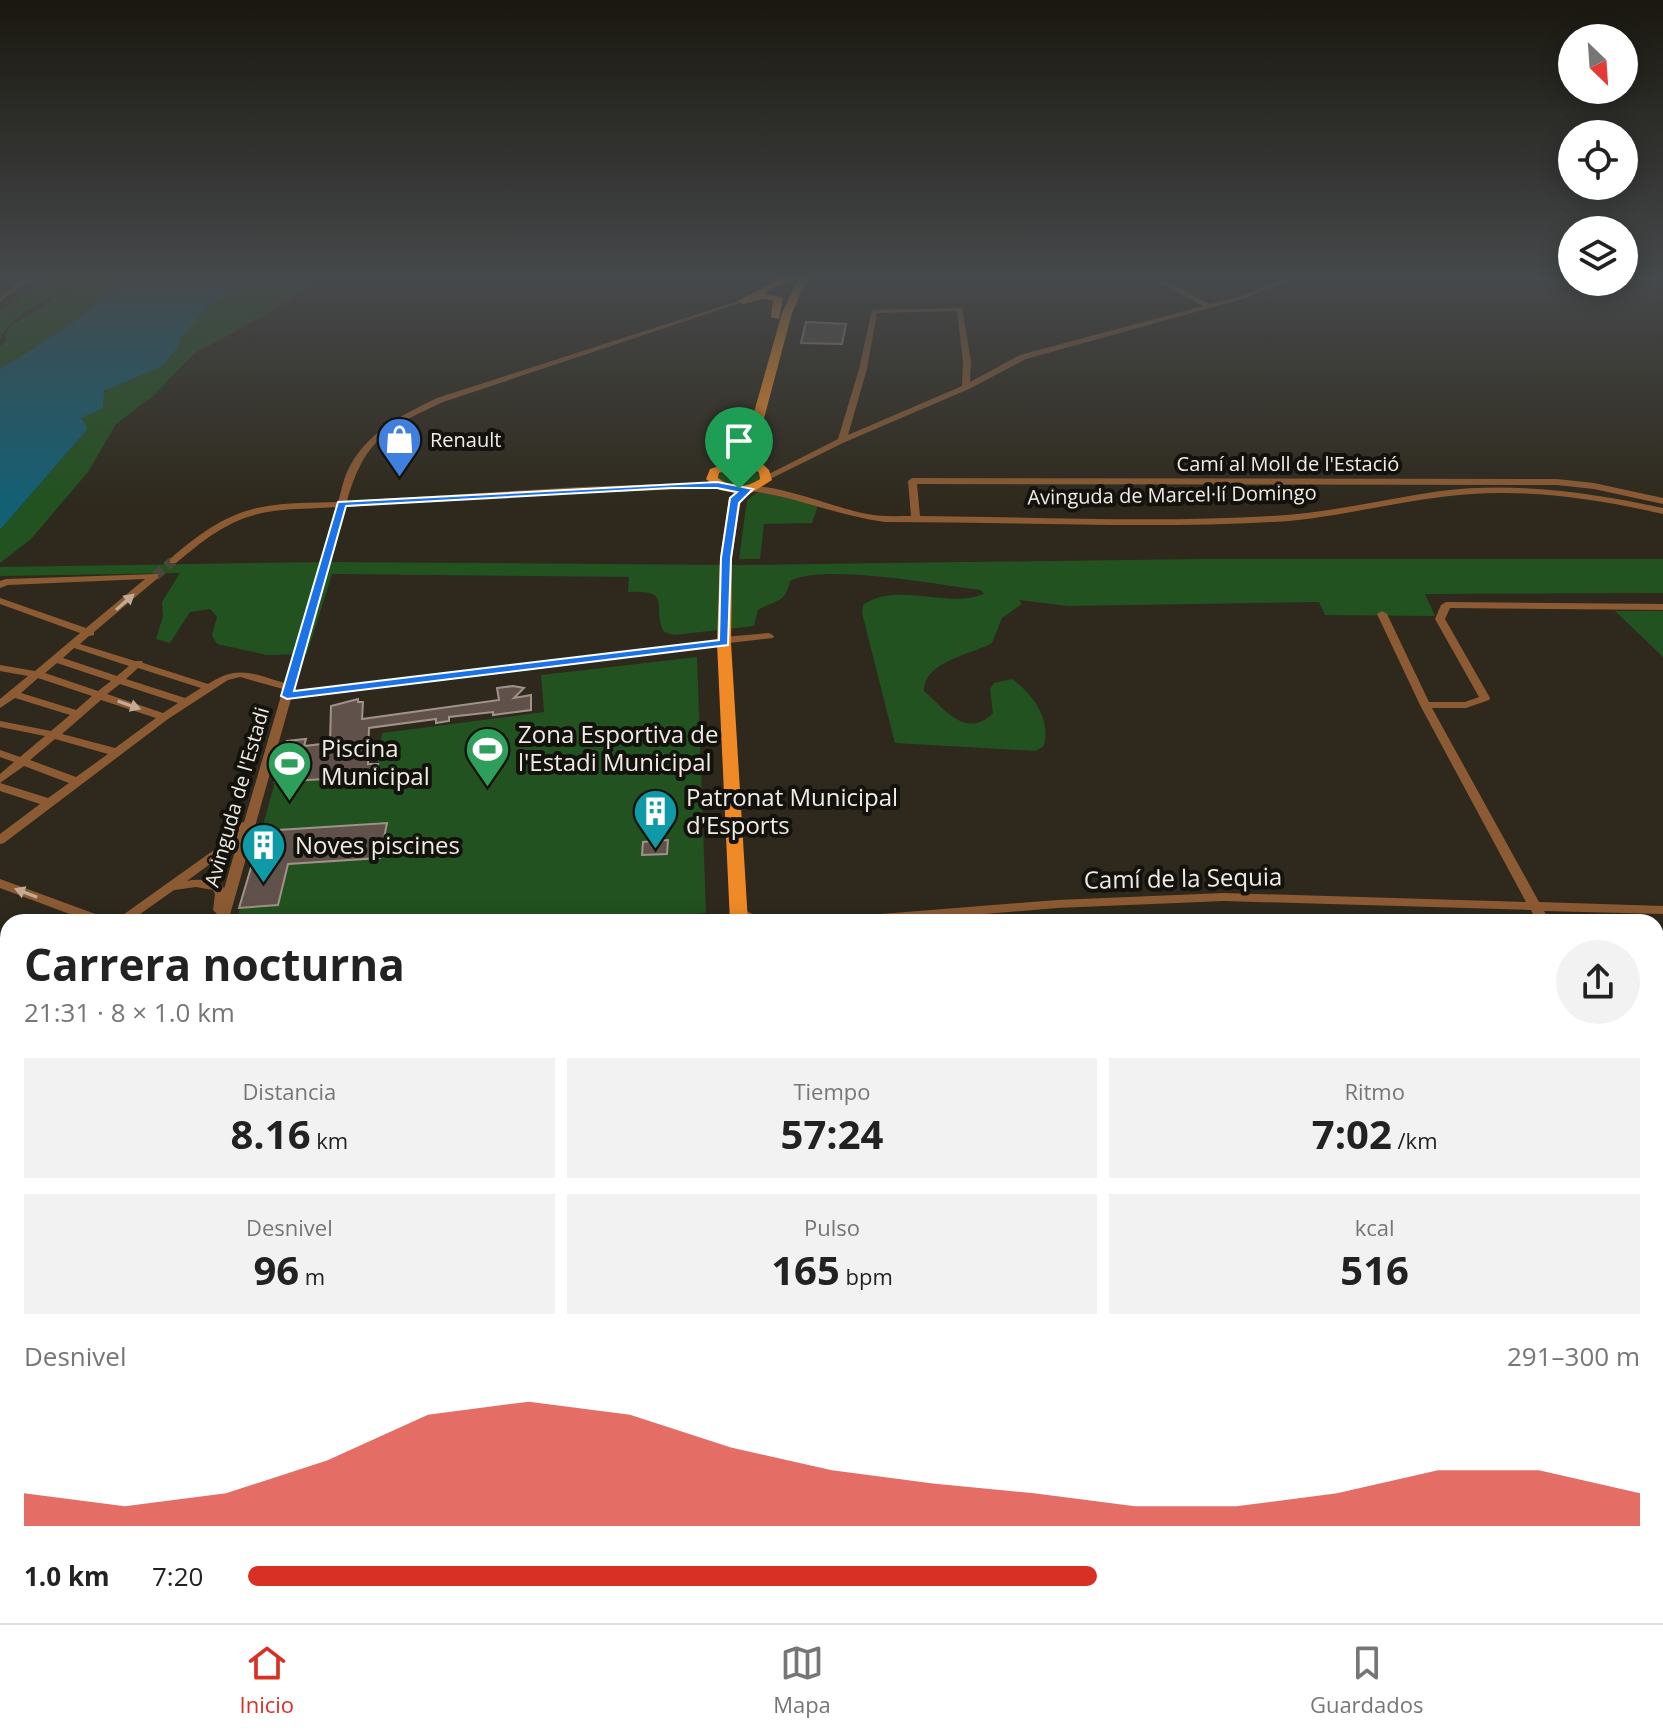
<!DOCTYPE html>
<html lang="es">
<meta charset="utf-8">
<style>
:root{--surface:#fff;--page:#f2f2f2;--text:#222;--muted:#767676;--line:#e0e0e0;--accent:#d93025}
body{margin:0;font-family:"Open Sans",sans-serif;background:var(--page);color:var(--text);height:100vh;display:flex;flex-direction:column;font-size:30px;white-space:nowrap}
*{box-sizing:border-box;margin:0}
p{font-size:26px;color:var(--muted)}
.icon{flex:none;width:44px;height:44px;fill:none;stroke:currentColor;stroke-width:2;stroke-linecap:round;stroke-linejoin:round}
.map{position:relative;flex:1;overflow:hidden}
.details{position:absolute;left:0px;top:914px;width:1664px;height:710px;display:flex;flex-direction:column;background:var(--surface);border-radius:24px 24px 0 0;box-shadow:0 4px 20px #0003}
.details>*{flex:none}
.needle{width:52px;rotate:155deg}
.controls{position:absolute;left:1558px;top:24px;display:grid;gap:16px}
.controls a{display:grid;place-items:center;width:80px;height:80px;border-radius:50%;background:var(--surface);box-shadow:0 4px 20px #0003;font-size:40px}
.pin{position:absolute;display:grid;place-items:center;width:68px;height:68px;color:#fff;margin:-82px -34px;border-radius:50% 50% 50% 0;rotate:-45deg;box-shadow:0 0 8px #0007}
.pin .icon{rotate:45deg}
.round{display:grid;place-items:center;flex:none;width:84px;height:84px;border-radius:42px;background:var(--page)}
.summary{display:flex;align-items:center;justify-content:space-between;height:136px;padding:0 24px}
h1{font-size:44px;font-weight:700;line-height:60px}
.metrics{display:grid;grid-template-columns:repeat(3,1fr);gap:12px;height:136px;padding:8px 24px}
.metrics div{display:grid;align-content:center;border-radius:0px;background:var(--page);text-align:center}
.metrics b{font-size:40px;font-weight:700}
.metrics small{font-size:22px;font-weight:400}
.metrics p{font-size:22px}
.chart{height:224px;padding:16px 24px}
.chart p{display:flex;justify-content:space-between}
.chart svg{width:100%;height:144px;margin-top:8px;fill:var(--accent);opacity:.7}
ul{padding:0 24px;list-style:none;font-size:26px}
li{display:grid;grid-template-columns:128px 96px 1fr;align-items:center;height:60px}
li i{height:20px;border-radius:10px;background:var(--accent)}
.dock{display:flex;justify-content:space-around;align-items:center;height:112px;border-top:2px solid var(--line);background:var(--surface);font-size:22px;color:var(--muted)}
.dock a{display:grid;justify-items:center;gap:4px}
.dock .on{color:var(--accent)}
.map>svg:first-child{display:block}
</style>
<div class="map">
<svg width="1663" height="1623" viewBox="0 0 1663 1623">
<rect width="100%" height="100%" fill="#2e291c"/>
<path fill="#22521f" d="M42,279H81C64,290 8,316 0,339V312Z
M84,279H129C109,289 97,304 79,317C54,336 26,352 0,369V346L6,341L5,334L11,326Z
M255,279H320L271,312L195,353L153,396L116,424L88,472L31,539L0,563V530L85,432L81,418L111,386L162,366L181,337L211,304Z
M734,468L756,471L760,478C748,490 732,488 718,479L721,472Z
M759,491L818,505L812,523L764,524L760,559H739L747,500Z
M1200,559H1663V593L1425,594L1435,616L1325,615L1319,602L1068,606L1019,600L1022,604L1002,618L992,643C971,655 924,661 924,691C945,709 966,740 993,713L990,689L994,683L1012,679C1032,693 1053,721 1043,747L1035,751L895,743L862,613L863,605C898,581 945,609 984,594L981,590C938,585 825,563 790,581C785,604 777,599 758,610L754,626L674,635L664,632C651,606 674,590 628,592L629,577L332,574L307,654L267,655L217,644L212,635L217,617L210,609L190,612L170,643L156,639L163,616L162,602L180,573L0,576V567L326,562L739,565Z
M1615,611H1663V657Z
M697,657L706,913L569,922H236L275,782L376,775L382,733L544,712L541,675Z"/>
<path fill="#136075" d="M129,279H255L211,304L181,337L178,346L162,366L104,391L103,408L81,418L87,427L85,432L0,530V369C25,353 50,338 74,321C93,307 108,290 129,279Z"/>
<path fill="#60524a" stroke="#a19289" stroke-width="2" d="M806,322L846,324L842,344L801,343Z
M513,686L524,688L514,698L531,695V710L493,715V712L449,717V721L436,723V719L369,728L368,764H378L376,776L275,782L287,741L306,739L304,746L330,743L331,706L358,699V702H363L362,719L499,700L497,688Z
M387,823L380,858L288,864L278,905L239,908L262,831Z
M668,840L667,854L642,855L643,842Z"/>
<g fill="none" stroke-linecap="round" stroke-linejoin="round">
<path stroke="#4b463a" stroke-width="10" stroke-dasharray="10 5" stroke-linecap="butt" d="M155,576L173,561"/>
<path fill="#8d5b33" fill-rule="evenodd" d="M23,279H30L0,302V297Z
M1153,279H1161L1210,304L1242,296L1282,279H1291L1246,298L1026,359L969,389L845,442L770,479L763,477L838,439L859,369L872,310L962,308L971,361L970,382L1020,355L1203,306ZM957,311L963,361L962,386L848,435L867,369L877,313Z
M741,300L746,301L443,402C387,428 365,439 347,501L580,487L717,482L721,485L717,488L580,493L346,507L293,692L719,640L724,637L769,633L774,636L773,638L729,643L724,646L291,699L228,922H214L217,914L213,910L215,894L213,890L196,887L174,890L129,922H113L228,840L239,823L244,822L283,689L240,677L228,680L168,719L4,843L0,844V834L40,804L0,791V774L14,762L0,757V750L20,757L45,736L0,727V721L51,731L70,715L15,698L0,708V699L28,676L0,671V665L35,671L80,633L0,604V598L86,628L145,579L8,585L0,588V581L6,579L158,574V578L94,632V635L89,636L80,644L135,661H142L143,663L208,684C238,664 253,674 285,683L337,507C312,509 285,508 262,513C228,520 202,541 176,563H170V559C198,535 225,514 262,507C287,502 313,503 338,502C341,492 343,481 347,472C365,433 400,416 437,398ZM74,648L129,666L117,676L63,658ZM57,663L111,681L98,691L45,673ZM138,668L201,688L185,698L126,679ZM38,678L92,696L76,710L21,693ZM120,684L178,703L163,713L107,694ZM101,700L156,718L115,748L62,734ZM55,739L108,754L76,777L30,760ZM24,766L69,783L48,798L0,783ZM237,844L224,889L222,884C210,881 199,878 187,881Z
M912,478L1557,479L1594,483L1663,498V504L1594,489L1557,485L917,484L920,516C1038,517 1155,523 1272,516C1329,513 1384,499 1440,491C1515,482 1590,492 1663,508V514C1590,497 1515,487 1441,497C1384,504 1330,519 1273,522C1144,529 1014,522 885,522C839,516 797,497 751,491L747,488C765,479 842,510 867,514C882,517 896,516 911,516L908,481Z
M1446,602L1663,604V610L1450,608L1445,619L1490,698L1489,700L1466,708H1432L1539,902L1663,906V914L1544,911L1551,922H1537L1531,910L1224,901L1057,908L887,922H824L826,919L831,918L1057,900L1224,893L1526,902L1420,705L1377,614L1382,611L1387,614L1429,702H1465L1479,697L1435,619L1441,605Z
M0,879L109,919L111,922H91L0,888Z
M738,906L761,919L763,922H747L732,910L733,907Z
M8,983V993L0,994V984Z
M8,996V1008L0,1011V999Z
M0,1056H8V1066H0Z
M1656,1128L1661,1130L1663,1133V1176L1656,1178V1165L1658,1164L1656,1161Z
M8,1145V1157L0,1158V1146Z
M8,1162V1189L6,1194L0,1195V1169L3,1164Z
M1656,1204L1663,1208V1225L1656,1221Z
M7,1256L8,1419L6,1423L0,1425V1260Z
M8,1453V1471L0,1473V1455Z
M132,1616H152L153,1623H133Z
M224,1616H244L243,1623H223Z
M514,1616H534L533,1623H513Z
M833,1616H853L855,1623H835Z
M1288,1616H1308L1311,1623H1291Z"/>
<path fill="#f08a27" fill-rule="evenodd" d="M779,279H790L765,293L783,298L779,319L771,317L773,300L763,299L743,304L738,301Z
M798,279H807L792,313L754,456L769,470L772,480L741,499L732,558L731,643L748,922H730L717,643L720,558L729,498L735,493L720,490L706,479L710,469L731,462H747L742,457L743,451L782,313ZM732,468L755,469L759,473L760,479C746,488 732,489 718,478L719,473Z
M778,1616H827L829,1623H780Z"/>
</g>
<defs><path id="oneway-solid" d="M-6-.8H1V-3.2L6.5 0L1 3.2V.8H-6Z" transform="scale(2)"/></defs>
<g fill="#c3ab95">
<use href="#oneway-solid" transform="translate(125 602) rotate(-41)"/>
<use href="#oneway-solid" transform="translate(129 705) rotate(19)"/>
<use href="#oneway-solid" transform="translate(26 893) rotate(-159)"/>
</g>
<linearGradient id="sky" x2="0" y2="1"><stop stop-color="#19170f"/><stop offset="0.55" stop-color="#46494b"/><stop offset="1" stop-color="#46494b" stop-opacity="0"/></linearGradient>
<rect width="1663" height="506" fill="url(#sky)"/>
<path fill="#1a73e8" stroke="#fff" stroke-width="2" fill-rule="evenodd" d="M717,482L753,489L739,503L731,558L728,645L287,699L281,696L338,502ZM671,488H717L737,492L730,498L721,558L719,640L294,691L346,506Z"/>
<defs>
<symbol id="shop-pin" viewBox="-11 -11 22 30"><path d="M0 17L-7.5 6A9.5 9.5 0 1 1 7.5 6Z" fill="#3f7fe0" stroke="#14120c"/><path d="M-5-2.5h2.3a2.7 3.5 0 0 1 5.4 0H5L5.5 6h-11ZM-1.5-2.5h3a1.5 2.3 0 0 0-3 0Z" fill="#fff"/></symbol>
<symbol id="stadium-pin" viewBox="-11 -11 22 30"><path d="M0 17L-7.5 6A9.5 9.5 0 1 1 7.5 6Z" fill="#2e9e5b" stroke="#14120c"/><path d="M0-5a6.5 5 0 1 0 0 10a6.5 5 0 1 0 0-10ZM-3.5-1.8h7v3.6h-7Z" fill="#fff"/></symbol>
<symbol id="building-pin" viewBox="-11 -11 22 30"><path d="M0 17L-7.5 6A9.5 9.5 0 1 1 7.5 6Z" fill="#0f9aa8" stroke="#14120c"/><path d="M-4-6H4V6H1V3H-1V6H-4ZM-2.5-4.3h1.7v1.8h-1.7ZM.8-4.3h1.7v1.8H.8ZM-2.5-1h1.7V.8h-1.7ZM.8-1h1.7V.8H.8Z" fill="#fff"/></symbol>
</defs>
<g fill-rule="evenodd">
<use href="#shop-pin" x="374" y="414" width="51" height="69"/>
<use href="#stadium-pin" x="462" y="724" width="51" height="69"/>
<use href="#stadium-pin" x="264" y="738" width="51" height="69"/>
<use href="#building-pin" x="630" y="786" width="51" height="69"/>
<use href="#building-pin" x="238" y="820" width="51" height="69"/>
</g>
<g text-anchor="middle" stroke-width="8" stroke-linejoin="round" paint-order="stroke">
<g font-size="20" fill="#f0ece5" stroke="#14120c" text-anchor="start">
<text x="430" y="447">Renault</text>
</g>
<g font-size="20" fill="#f0ece5" stroke="#14120c">
<text x="1288" y="471">Camí al Moll de l'Estació</text>
<text transform="translate(1172 495) rotate(-1)" y="7">Avinguda de Marcel·lí Domingo</text>
<text transform="translate(237 797) rotate(-74)" y="7">Avinguda de l'Estadi</text>
</g>
<g font-size="24" fill="#f0ece5" stroke="#14120c" text-anchor="start">
<text x="518" y="743">Zona Esportiva de<tspan x="518" dy="28">l'Estadi Municipal</tspan></text>
<text x="321" y="757">Piscina<tspan x="321" dy="28">Municipal</tspan></text>
<text x="686" y="806">Patronat Municipal<tspan x="686" dy="28">d'Esports</tspan></text>
<text x="295" y="854">Noves piscines</text>
</g>
<g font-size="24" fill="#f0ece5" stroke="#14120c">
<text transform="translate(1183 879) rotate(-1)" y="8">Camí de la Sequia</text>
</g>
</g>
</svg>
<div class="controls">
<a><svg class="needle" viewBox="-14 -14 28 28"><path d="M0-13l5 13h-10z" fill="#e53935"/><path d="M0 13l5-13h-10z" fill="#767676"/></svg></a>
<a><svg class="icon" aria-label="locate" viewBox="0 0 24 24"><circle cx="12" cy="12" r="6"/><path d="M12 2v4M12 18v4M2 12h4M18 12h4"/></svg></a>
<a><svg class="icon" aria-label="layers" viewBox="0 0 24 24"><path d="M12 4l9 5-9 5-9-5zM3 14l9 5 9-5"/></svg></a>
</div>
<div class="pin" style="left:739px;top:489px;background:#1e9e55"><svg class="icon" aria-label="arrive" viewBox="0 0 24 24"><path d="M6 21V4h12l-3 4 3 4H6"/></svg></div>
<section class="details">
<div class="summary"><div><h1>Carrera nocturna</h1><p>21:31 · 8 × 1.0 km</p></div><a class="round"><svg class="icon" aria-label="share" viewBox="0 0 24 24"><path d="M12 15V3M7 8l5-5 5 5M5 13v7h14v-7"/></svg></a></div>
<div class="metrics">
<div><p>Distancia</p><b>8.16<small> km</small></b></div>
<div><p>Tiempo</p><b>57:24</b></div>
<div><p>Ritmo</p><b>7:02<small> /km</small></b></div>
</div>
<div class="metrics">
<div><p>Desnivel</p><b>96<small> m</small></b></div>
<div><p>Pulso</p><b>165<small> bpm</small></b></div>
<div><p>kcal</p><b>516</b></div>
</div>
<div class="chart"><p><span>Desnivel</span>291–300 m</p>
<svg viewBox="0 0 160 44" preserveAspectRatio="none"><path d="M0 44V34L10 38L20 34L30 24L40 10L50 6L60 10L70 20L80 27L90 31L100 34L110 38L120 38L130 34L140 27L150 27L160 34V44z"/></svg>
</div>
<ul>
<li><b>1.0 km</b>7:20<i style="width:61%"></i></li>
</ul>
</section>
</div>
<nav class="dock">
<a class="on"><svg class="icon" aria-label="home" viewBox="0 0 24 24"><path d="M3 11l9-7 9 7M6 9v11h12V9"/></svg>Inicio</a>
<a><svg class="icon" aria-label="map" viewBox="0 0 24 24"><path d="M3 6l6-2 6 2 6-2v14l-6 2-6-2-6 2zM9 4v14M15 6v14"/></svg>Mapa</a>
<a><svg class="icon" aria-label="saved" viewBox="0 0 24 24"><path d="M7 4h10v16l-5-4-5 4z"/></svg>Guardados</a>
</nav>
